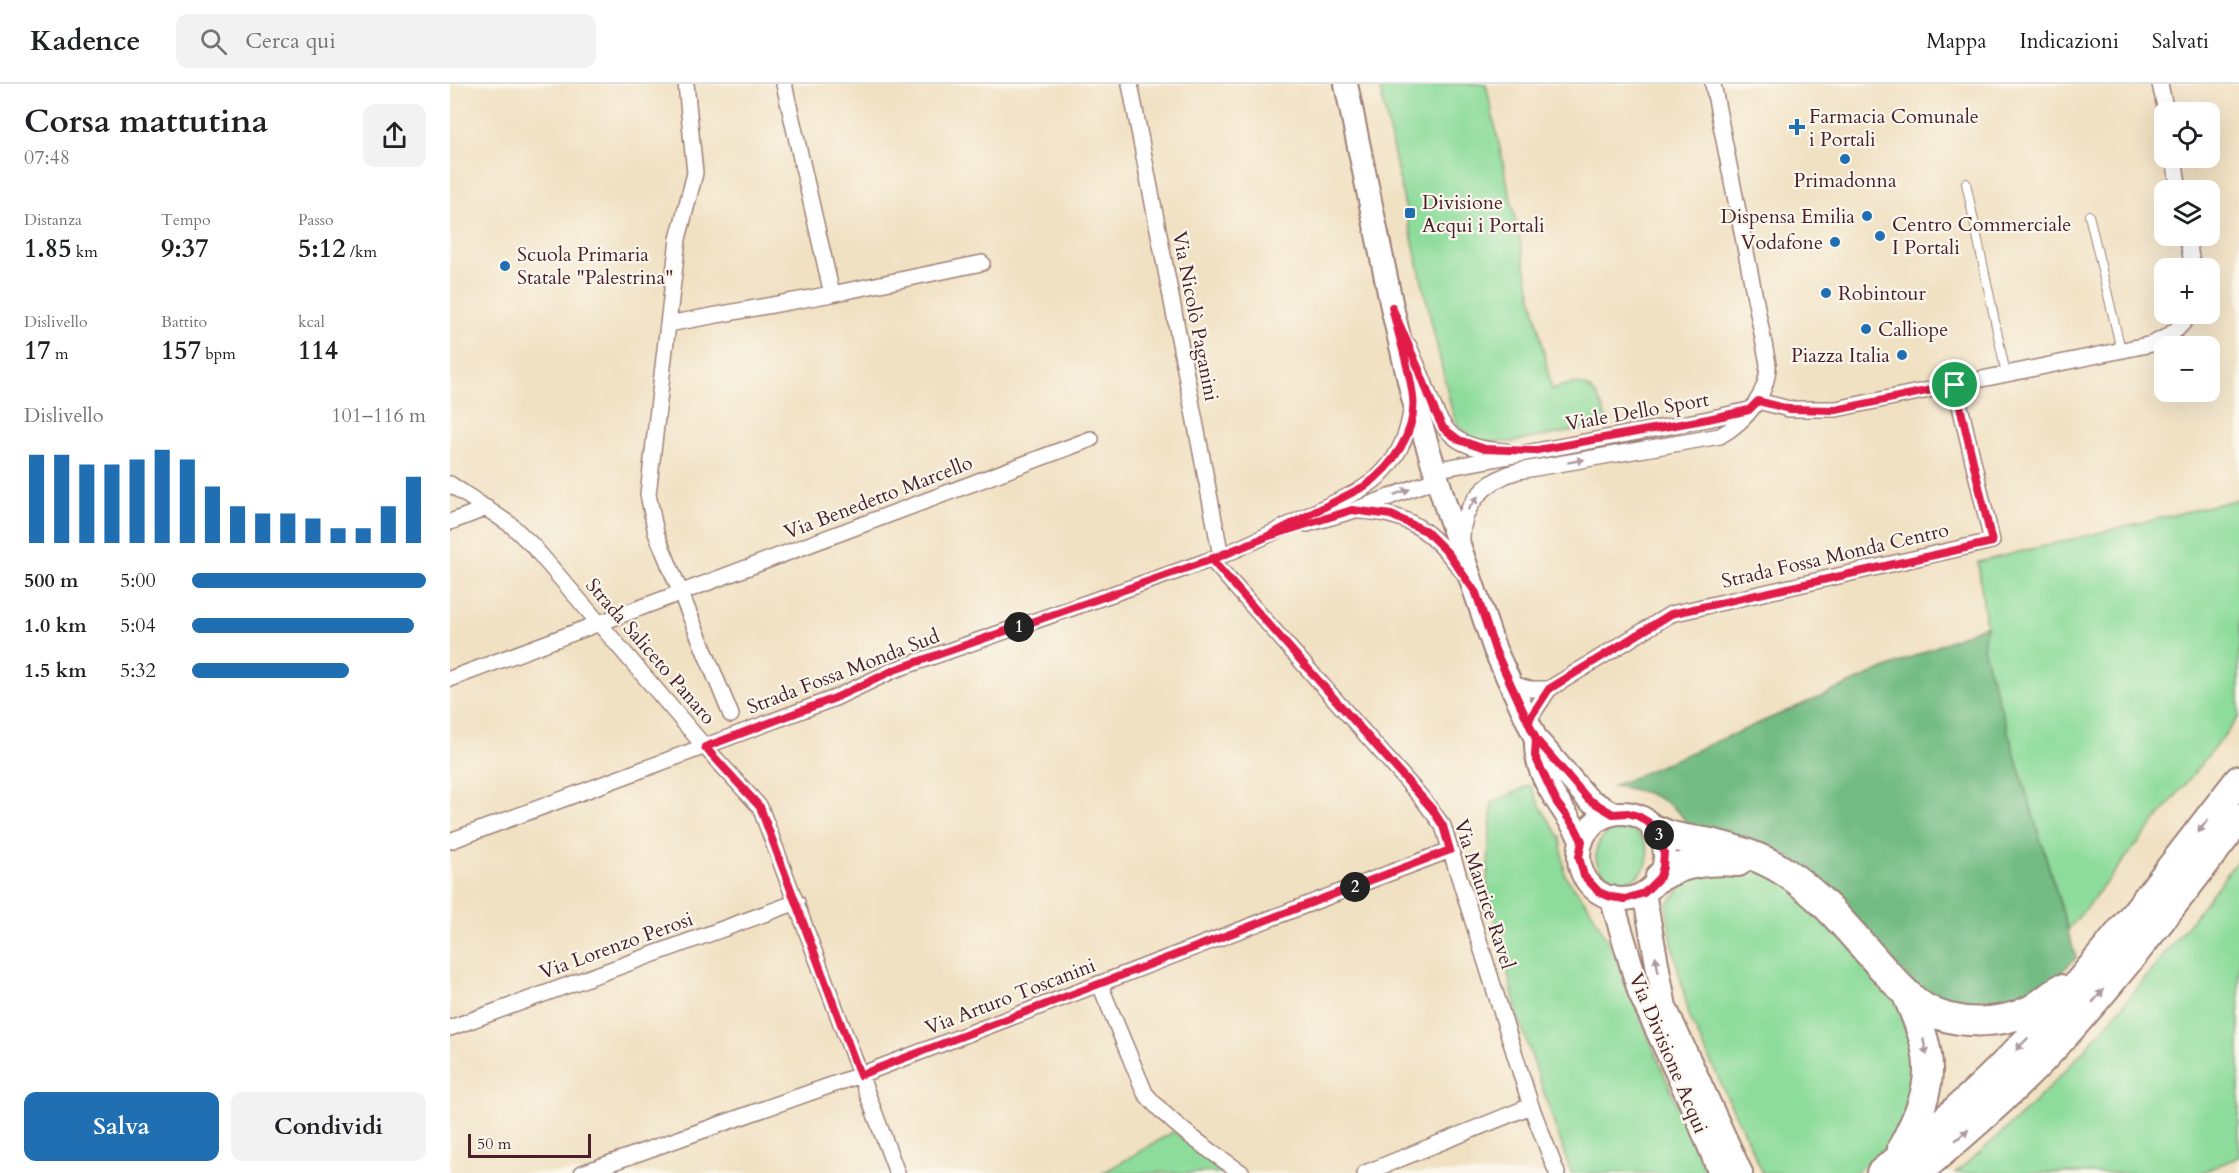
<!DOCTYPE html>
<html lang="it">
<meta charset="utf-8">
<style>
:root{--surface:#fff;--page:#f2f2f2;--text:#202124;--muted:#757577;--line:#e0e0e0;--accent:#1f6fb2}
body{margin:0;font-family:Cardo,serif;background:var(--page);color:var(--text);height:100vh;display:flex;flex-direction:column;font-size:22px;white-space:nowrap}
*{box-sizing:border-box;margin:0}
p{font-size:20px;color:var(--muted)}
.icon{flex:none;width:33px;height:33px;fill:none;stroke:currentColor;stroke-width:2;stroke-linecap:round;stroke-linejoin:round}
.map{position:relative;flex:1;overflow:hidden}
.sheet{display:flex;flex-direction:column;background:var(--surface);width:450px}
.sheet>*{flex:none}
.tools{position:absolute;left:1704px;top:18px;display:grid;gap:12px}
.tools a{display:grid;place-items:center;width:66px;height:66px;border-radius:12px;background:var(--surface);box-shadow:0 6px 24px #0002;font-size:30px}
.scale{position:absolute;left:18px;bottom:15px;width:123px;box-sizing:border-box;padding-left:6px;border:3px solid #4a1f2b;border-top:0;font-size:16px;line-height:21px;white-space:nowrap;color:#4a1f2b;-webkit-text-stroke:4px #fbf7ec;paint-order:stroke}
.pin{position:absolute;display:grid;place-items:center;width:51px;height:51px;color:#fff;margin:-26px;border:3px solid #fff;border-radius:50%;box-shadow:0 2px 6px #0007}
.km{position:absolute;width:30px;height:30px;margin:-15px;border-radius:50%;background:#222;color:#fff;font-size:16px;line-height:30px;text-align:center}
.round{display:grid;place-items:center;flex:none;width:63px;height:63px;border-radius:12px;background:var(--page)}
.head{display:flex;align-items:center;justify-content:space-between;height:102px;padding:0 24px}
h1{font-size:33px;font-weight:600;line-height:45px}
.stats{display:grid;grid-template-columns:repeat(3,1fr);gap:9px;height:102px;padding:6px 24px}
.stats div{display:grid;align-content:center}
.stats b{font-size:26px;font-weight:600}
.stats small{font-size:16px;font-weight:400}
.stats p{font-size:16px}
.chart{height:168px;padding:12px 24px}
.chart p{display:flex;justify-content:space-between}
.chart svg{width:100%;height:108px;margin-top:6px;stroke:var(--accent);stroke-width:6}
.primary-button{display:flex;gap:12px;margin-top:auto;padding:12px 24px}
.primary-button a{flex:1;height:69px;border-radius:12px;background:var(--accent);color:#fff;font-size:24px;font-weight:600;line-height:69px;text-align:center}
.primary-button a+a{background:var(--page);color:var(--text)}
ul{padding:0 24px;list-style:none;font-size:20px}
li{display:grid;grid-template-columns:96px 72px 1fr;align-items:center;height:45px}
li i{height:15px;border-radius:8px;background:var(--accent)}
header{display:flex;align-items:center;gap:36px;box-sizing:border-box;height:84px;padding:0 30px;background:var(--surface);border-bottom:2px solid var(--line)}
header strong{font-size:28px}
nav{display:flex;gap:33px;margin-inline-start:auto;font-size:21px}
.search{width:420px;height:54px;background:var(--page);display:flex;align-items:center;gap:15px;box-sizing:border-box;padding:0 21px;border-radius:12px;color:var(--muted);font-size:22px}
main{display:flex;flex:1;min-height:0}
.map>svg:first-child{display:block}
</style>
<header>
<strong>Kadence</strong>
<div class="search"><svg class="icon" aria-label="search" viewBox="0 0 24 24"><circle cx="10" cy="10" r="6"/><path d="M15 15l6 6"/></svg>Cerca qui</div>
<nav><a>Mappa</a><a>Indicazioni</a><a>Salvati</a></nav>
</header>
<main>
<section class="sheet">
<div class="head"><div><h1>Corsa mattutina</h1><p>07:48</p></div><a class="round"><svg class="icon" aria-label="share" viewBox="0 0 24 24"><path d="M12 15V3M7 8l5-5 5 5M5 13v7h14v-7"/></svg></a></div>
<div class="stats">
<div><p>Distanza</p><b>1.85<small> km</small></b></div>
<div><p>Tempo</p><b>9:37</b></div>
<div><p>Passo</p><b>5:12<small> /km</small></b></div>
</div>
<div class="stats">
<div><p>Dislivello</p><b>17<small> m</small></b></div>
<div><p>Battito</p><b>157<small> bpm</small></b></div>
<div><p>kcal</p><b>114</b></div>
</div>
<div class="chart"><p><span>Dislivello</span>101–116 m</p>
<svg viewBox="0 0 160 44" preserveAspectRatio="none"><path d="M5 44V8M15 44V8M25 44V12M35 44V12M45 44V10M55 44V6M65 44V10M75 44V21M85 44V29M95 44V32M105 44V32M115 44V34M125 44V38M135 44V38M145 44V29M155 44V17"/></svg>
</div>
<ul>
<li><b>500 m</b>5:00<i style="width:100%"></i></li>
<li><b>1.0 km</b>5:04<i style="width:95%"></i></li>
<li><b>1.5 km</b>5:32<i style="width:67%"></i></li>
</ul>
<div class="primary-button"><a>Salva</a><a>Condividi</a></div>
</section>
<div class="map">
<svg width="1789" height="1089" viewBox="0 0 1789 1089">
<rect width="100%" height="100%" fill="#fbf7ec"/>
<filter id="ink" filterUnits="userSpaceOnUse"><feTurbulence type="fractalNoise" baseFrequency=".0167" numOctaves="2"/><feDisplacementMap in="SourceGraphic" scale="12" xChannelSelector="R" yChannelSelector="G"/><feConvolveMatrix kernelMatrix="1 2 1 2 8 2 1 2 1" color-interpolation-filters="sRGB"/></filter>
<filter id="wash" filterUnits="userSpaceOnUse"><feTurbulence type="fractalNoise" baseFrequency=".008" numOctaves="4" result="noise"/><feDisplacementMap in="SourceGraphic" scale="24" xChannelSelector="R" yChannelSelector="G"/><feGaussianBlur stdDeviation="1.35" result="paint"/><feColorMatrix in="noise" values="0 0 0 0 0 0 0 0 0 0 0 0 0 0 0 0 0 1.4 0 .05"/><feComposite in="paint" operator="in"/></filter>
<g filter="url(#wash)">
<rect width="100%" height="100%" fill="#f1e1c3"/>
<path fill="#8edc9b" stroke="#6c7e63" stroke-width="1.5" d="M929,0H1036L1102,306C1106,305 1110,302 1115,301C1144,295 1153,318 1157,341L1062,358L1028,357L1008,342L1002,327L959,141Z
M1789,415V633L1618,846L1533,565L1536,541L1528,478Z
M1080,701L1093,727L1110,753L1115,792L1140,824L1161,864L1256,1089H1121L1068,932L1037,800L1042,719Z
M1146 771a26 26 0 1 1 52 0a26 26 0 1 1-52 0Z
M1789,774V1073L1750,1089H1505C1616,1001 1704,886 1789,774Z
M1302,785L1340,800L1444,909L1471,994L1447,1054L1405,1089H1313L1240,934L1223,864L1216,822L1238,795L1239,786Z
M723,1048L781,1089H653Z"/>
<path fill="#72bc83" stroke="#5e6e57" stroke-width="1.5" d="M1536,541L1533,565L1626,874L1582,916L1518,929L1488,918L1467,903L1365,794L1323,762L1289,752L1239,744C1226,715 1191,705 1163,702Z"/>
</g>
<g filter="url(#ink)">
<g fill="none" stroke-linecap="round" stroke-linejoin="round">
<defs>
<path id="lane" d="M1516,99L1556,290
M1639,131L1671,266"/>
<path id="street" d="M236,0L245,89L228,155L198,410L206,449L281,631
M334,0L382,210
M680,0L771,472
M1710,0L1716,28
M1724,74L1729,106
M1737,152L1743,184
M218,240L382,210L532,179
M959,262C965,277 972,291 977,306C993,350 1005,365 1055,367
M1308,317L1339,325H1386L1702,260C1719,252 1730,246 1739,230
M984,386L1258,335L1299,326
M0,400L61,441L82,461L255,663L310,723L447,1089
M908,427C958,428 983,448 1012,487
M0,438L37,424
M857,440L902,427L987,395
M1012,459C1010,423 1035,396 1068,387L1270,352C1296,337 1318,311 1318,280L1263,0
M761,475L971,713L993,742L1081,1022L1107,1089
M0,595L641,355
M1058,599L1079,605H1099
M1079,640L1080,634L1099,605L1221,530L1542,457L1505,301
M0,757L385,614L444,586L771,472C804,458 835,443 867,427C888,416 915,407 931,390C951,370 959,347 962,320
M650,901L695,1009C721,1041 759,1066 792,1089
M0,944L347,818
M132,1089L410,991L1000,766
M915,1089L1081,1022"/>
<path id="secondary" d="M896,0L942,223L963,314L995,420L1045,566L1086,655L1138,715L1163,730
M1086,655C1084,696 1115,723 1132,757
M1129 772a43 43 0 1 1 86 0a43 43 0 1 1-86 0Z
M1194,809L1215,923L1291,1089
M1161,813L1190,910L1245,1028L1270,1089"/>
<path id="highway" d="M1206,746C1222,754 1237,755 1255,758C1283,764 1311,772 1335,788C1374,813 1404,853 1435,887C1447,900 1460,915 1475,924C1504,942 1550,941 1580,926C1591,920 1600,912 1610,905
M1210,793C1234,778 1260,776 1288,778
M1452,1064C1486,999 1486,976 1456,909
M1431,1089C1490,1043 1548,990 1598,934C1665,859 1727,775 1789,696
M1467,1089C1521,1044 1574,998 1620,945C1680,878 1734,806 1789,735"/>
</defs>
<use href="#lane" stroke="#9e8077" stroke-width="10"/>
<use href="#street" stroke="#9e8077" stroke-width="18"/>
<use href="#secondary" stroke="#9e8077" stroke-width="26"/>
<use href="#highway" stroke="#9e8077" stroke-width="32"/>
<use href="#lane" stroke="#fff" stroke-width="8"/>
<use href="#street" stroke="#fff" stroke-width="15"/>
<use href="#secondary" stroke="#fff" stroke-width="22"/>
<use href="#highway" stroke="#fff" stroke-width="28"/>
</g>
<defs><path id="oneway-solid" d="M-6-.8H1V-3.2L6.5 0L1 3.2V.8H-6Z" transform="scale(1.5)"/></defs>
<g fill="#ae9aa0">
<use href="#oneway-solid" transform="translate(1126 377) rotate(-10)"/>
<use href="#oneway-solid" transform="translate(952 408) rotate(-20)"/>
<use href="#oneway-solid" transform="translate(1023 419) rotate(-53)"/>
<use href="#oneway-solid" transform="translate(1753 742) rotate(128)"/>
<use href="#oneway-solid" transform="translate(1207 880) rotate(-100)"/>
<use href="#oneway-solid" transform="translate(1648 912) rotate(-50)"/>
<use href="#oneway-solid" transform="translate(1572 960) rotate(135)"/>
<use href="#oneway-solid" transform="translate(1475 963) rotate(78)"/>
<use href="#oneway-solid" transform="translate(1512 1051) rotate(-40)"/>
</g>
</g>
<g fill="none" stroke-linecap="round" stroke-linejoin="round" filter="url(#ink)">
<defs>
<path id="route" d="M1505,301L1386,326L1339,325L1308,317L1299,326L1258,335L1082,367L1035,365L1009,356L993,344L984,325L970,288L942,223C948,251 960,285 963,313C967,348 942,383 915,402L816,453L771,472L444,586L385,614L255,663L310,723L410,991L1000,766L993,742L982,725L761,475L816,453L902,426L941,431L976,447L998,469L1026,509L1045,566L1086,655L1085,672L1107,719L1125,743L1132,757L1129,773L1134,792L1149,808L1161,813L1175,815L1194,809L1210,793L1213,783L1214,768L1210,754L1198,738L1188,732L1178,729L1163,730L1138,715L1086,655L1079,640L1080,634L1099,605L1221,530L1542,458L1505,301"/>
</defs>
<use href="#route" stroke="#fff" stroke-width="12"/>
<use href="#route" stroke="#e11d48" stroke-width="8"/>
</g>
<g fill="#1f6fb2" stroke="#fbf7ec" stroke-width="2">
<path d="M1344 34h6v6h6v6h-6v6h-6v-6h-6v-6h6z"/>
<circle cx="1395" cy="75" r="6"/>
<rect x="954" y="123" width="12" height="12" rx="3"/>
<circle cx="1417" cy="132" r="6"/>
<circle cx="1430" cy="152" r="6"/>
<circle cx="1385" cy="158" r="6"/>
<circle cx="55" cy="182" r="6"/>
<circle cx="1376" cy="209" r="6"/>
<circle cx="1416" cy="245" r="6"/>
<circle cx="1452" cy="271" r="6"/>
</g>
<g text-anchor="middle" stroke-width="4.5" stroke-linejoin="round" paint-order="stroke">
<g font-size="20" fill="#4a1f2b" stroke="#fbf7ec" text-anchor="start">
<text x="1359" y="39">Farmacia Comunale<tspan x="1359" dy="23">i Portali</tspan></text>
<text x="1395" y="103" text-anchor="middle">Primadonna</text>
<text x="972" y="125">Divisione<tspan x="972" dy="23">Acqui i Portali</tspan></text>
<text x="1405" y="139" text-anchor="end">Dispensa Emilia</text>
<text x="1442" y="147">Centro Commerciale<tspan x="1442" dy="23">I Portali</tspan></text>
<text x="1373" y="165" text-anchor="end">Vodafone</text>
<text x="67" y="177">Scuola Primaria<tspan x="67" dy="23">Statale "Palestrina"</tspan></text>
<text x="1388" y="216">Robintour</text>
<text x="1428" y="252">Calliope</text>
<text x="1440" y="278" text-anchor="end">Piazza Italia</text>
</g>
<g font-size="20" fill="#4a1f2b" stroke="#fbf7ec">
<text transform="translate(746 232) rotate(79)" y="7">Via Nicolò Paganini</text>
<text transform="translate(1187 327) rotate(-10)" y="7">Viale Dello Sport</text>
<text transform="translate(428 413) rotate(-21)" y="7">Via Benedetto Marcello</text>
<text transform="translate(1385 471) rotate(-13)" y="7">Strada Fossa Monda Centro</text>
<text transform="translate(201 567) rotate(49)" y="7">Strada Saliceto Panaro</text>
<text transform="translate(393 587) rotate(-21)" y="7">Strada Fossa Monda Sud</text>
<text transform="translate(1035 810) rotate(72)" y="7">Via Maurice Ravel</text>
<text transform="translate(166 861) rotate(-20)" y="7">Via Lorenzo Perosi</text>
<text transform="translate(560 912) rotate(-21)" y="7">Via Arturo Toscanini</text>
<text transform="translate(1219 969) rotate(67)" y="7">Via Divisione Acqui</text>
</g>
</g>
</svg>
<div class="tools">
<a><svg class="icon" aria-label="locate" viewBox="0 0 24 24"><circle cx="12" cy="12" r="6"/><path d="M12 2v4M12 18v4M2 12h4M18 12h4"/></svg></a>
<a><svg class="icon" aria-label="layers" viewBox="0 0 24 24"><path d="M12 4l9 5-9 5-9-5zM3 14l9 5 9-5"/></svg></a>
<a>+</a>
<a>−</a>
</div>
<div class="scale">50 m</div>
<div class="pin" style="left:1505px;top:301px;background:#1e9e55"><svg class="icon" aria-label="arrive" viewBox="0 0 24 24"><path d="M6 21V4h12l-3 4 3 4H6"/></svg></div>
<b class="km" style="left:569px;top:543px">1</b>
<b class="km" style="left:905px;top:803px">2</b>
<b class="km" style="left:1209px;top:751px">3</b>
</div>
</main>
